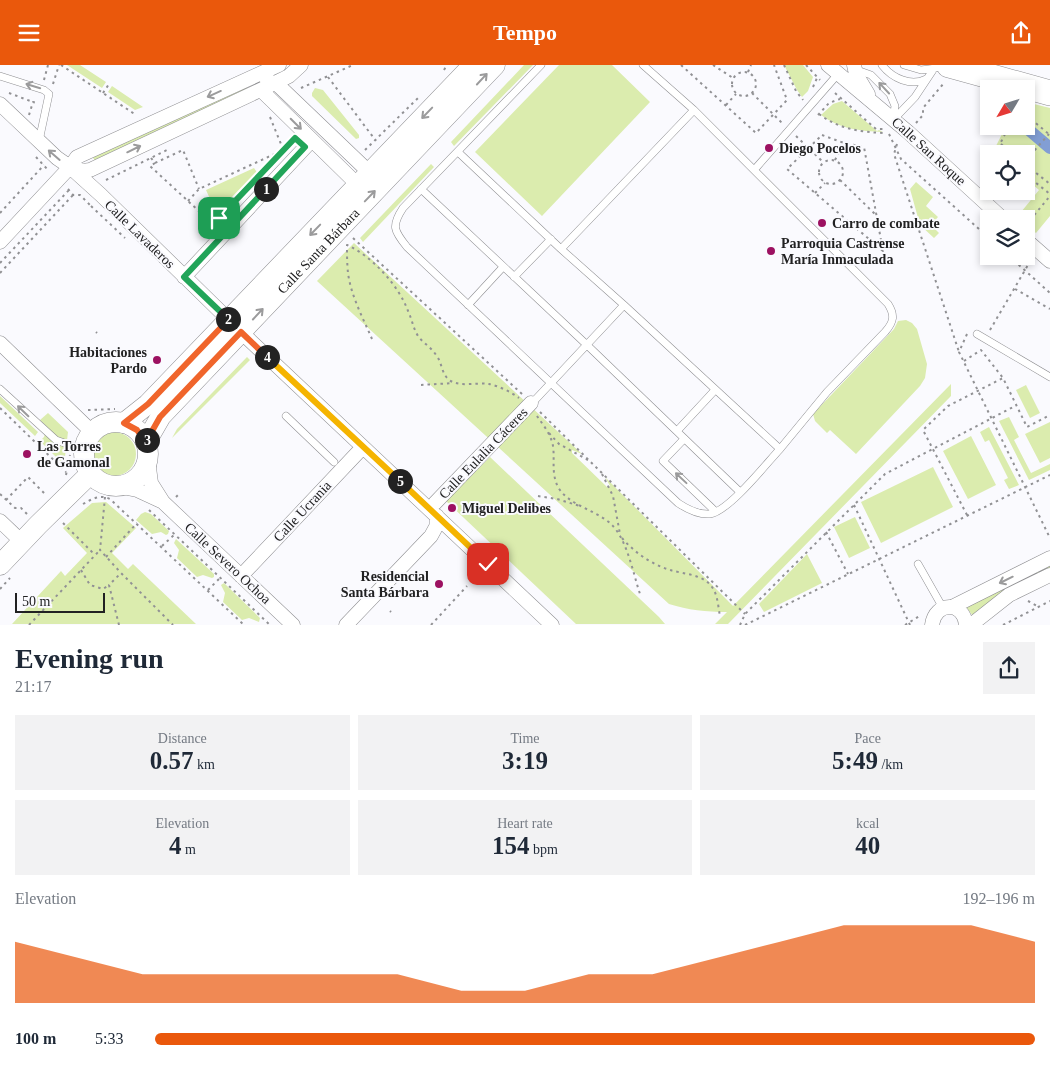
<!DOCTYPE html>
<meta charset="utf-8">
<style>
:root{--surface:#fff;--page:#f2f2f3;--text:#1f2937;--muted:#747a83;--accent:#ea580c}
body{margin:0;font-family:Georgia,serif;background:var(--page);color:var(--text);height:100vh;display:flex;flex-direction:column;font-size:19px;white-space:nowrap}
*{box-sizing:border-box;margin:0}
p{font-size:16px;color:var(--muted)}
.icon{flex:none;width:28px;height:28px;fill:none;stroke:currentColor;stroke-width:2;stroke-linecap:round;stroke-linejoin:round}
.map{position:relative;height:560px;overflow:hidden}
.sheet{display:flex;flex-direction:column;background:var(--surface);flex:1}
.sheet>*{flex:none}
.needle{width:32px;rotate:232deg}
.controls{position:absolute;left:980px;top:15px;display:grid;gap:10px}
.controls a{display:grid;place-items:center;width:55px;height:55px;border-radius:0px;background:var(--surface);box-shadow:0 2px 8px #0003;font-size:25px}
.scale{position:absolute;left:15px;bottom:12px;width:90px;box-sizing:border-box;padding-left:5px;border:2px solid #212122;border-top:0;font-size:14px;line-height:18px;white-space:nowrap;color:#212122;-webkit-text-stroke:4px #fafafe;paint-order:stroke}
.pin{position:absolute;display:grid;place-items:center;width:42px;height:42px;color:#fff;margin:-21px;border-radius:10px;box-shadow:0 2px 8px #0006}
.km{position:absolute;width:25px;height:25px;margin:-12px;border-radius:50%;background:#222;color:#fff;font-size:14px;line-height:25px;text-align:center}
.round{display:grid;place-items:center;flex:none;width:52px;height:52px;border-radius:0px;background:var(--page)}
.head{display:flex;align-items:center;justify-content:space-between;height:85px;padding:0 15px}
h1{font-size:28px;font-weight:600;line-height:38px}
.figures{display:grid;grid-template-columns:repeat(3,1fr);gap:8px;height:85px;padding:5px 15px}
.figures div{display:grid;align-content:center;border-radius:0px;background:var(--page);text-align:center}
.figures b{font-size:25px;font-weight:600}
.figures small{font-size:14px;font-weight:400}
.figures p{font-size:14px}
.chart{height:140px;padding:10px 15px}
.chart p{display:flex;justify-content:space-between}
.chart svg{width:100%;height:90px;margin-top:5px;fill:var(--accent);opacity:.7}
ul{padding:0 15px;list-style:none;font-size:16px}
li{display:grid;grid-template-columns:80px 60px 1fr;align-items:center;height:38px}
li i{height:12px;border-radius:6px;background:var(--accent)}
header{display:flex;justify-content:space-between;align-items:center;height:65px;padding:0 15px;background:var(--accent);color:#fff;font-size:22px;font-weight:600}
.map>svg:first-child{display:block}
</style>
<header><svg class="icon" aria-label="menu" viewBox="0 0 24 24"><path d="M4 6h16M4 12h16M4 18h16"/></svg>Tempo<svg class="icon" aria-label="share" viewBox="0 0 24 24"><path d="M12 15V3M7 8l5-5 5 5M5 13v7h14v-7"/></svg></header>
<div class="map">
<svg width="1050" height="560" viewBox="0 0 1050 560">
<rect width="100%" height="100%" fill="#fafafe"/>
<path fill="#dbecae" d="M67,0H80L106,17L102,23Z
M524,0H533L454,81L451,77Z
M559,0H612L650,37L542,151L475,87Z
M784,0H803L813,12L808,26L802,32L797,25Z
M112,21L143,42L135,45L108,27Z
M241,22L250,23L95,96L92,91Z
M315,23L323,25L359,70V73L356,74L312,31V28Z
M842,36L877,66L879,65L883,67C860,66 840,64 821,50L833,39Z
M1026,37L1050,43V151L1036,168L1026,160V154H1019L1017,152L1039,125L1026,114V89H995L993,87L1006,61H1026Z
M431,99L434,102L363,177L360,173Z
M254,103L258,109L218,151L206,125Z
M916,117L933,132L926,141L938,152L931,160L939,168L934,173L920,160L910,124Z
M354,178L582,389L572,385V388L607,422L610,421L605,412L733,541L951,319V331L728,559H715L727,547C706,547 688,545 669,539L317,216Z
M906,255L912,258L917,264L927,299L925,313L920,321L856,389L830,365L827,368L815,356L813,349L894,264L898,256Z
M247,292L250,295L172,373L177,364Z
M1026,320L1040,348L1030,353L1016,325Z
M0,331L38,367L35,371L0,338Z
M48,348L68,367L64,400L40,376L44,372L47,362L40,355Z
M1009,352L1019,372L1014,375L1031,408L1050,399V405L1029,415L999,356Z
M1050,357V393L1040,398L1025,369Z
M989,362L1019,420L1009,424L1004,415L1008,413L989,375L985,377L980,367Z
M92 389a22 22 0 1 1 44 0a22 22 0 1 1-44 0Z
M971,371L996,420L968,434L943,386Z
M490,392L659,552L665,559H576L446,436Z
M933,402L953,442L881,478L861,437Z
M106,437L136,463L112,488L128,504L133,499L196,559H12L61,506L65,511L87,488L63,463L92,438Z
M145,447L151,449L169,466L168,469L166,470L161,467L152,469L136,455L141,449Z
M855,452L870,483L849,493L834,462Z
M176,474L214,509V512L212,513L203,510L197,512L177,493L179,485L174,478Z
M807,489L822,518L764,547L759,539Z
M1050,500V504L973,551L966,542Z
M224,518L260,553L259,557L249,553L242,555L223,537L225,528L221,520Z"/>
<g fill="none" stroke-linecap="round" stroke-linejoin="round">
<path stroke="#829ed4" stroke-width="12" d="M1029,65L1050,83"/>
<defs>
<path id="lane" d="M541,0L403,143C391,161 394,166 407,182L678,438C687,444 698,450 710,449C729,446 766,399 780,384
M643,0L694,45
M882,0C892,13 911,22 926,14
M904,0L921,5L936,3
M854,4L871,10L890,29L895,41L893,54
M0,11L44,25L49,29L39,76
M894,54L915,32L933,5
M458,87L561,184
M755,104L838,9
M421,124L587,280L740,427
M514,212L551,174
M468,240L503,202
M977,269L1050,312
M0,324L56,375L84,385
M535,335L624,240L780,384L827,327L885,267C894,257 895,250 888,239L694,45L561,184L624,240
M286,351L334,397
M677,366L715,325
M684,374L663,396L716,447
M918,499L943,543
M474,514L488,499"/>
<path id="street" d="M828,0L908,67L1003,154
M854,0L856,9L868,29
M267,16L275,18L279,21L370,108
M261,25L358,120
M0,39L57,93L70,102L101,130L229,255
M71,102L83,106L90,105L275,18L289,11L301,0
M1026,175L1050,196
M0,177L70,102L77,92L279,0
M184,212L312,75
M241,267L552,560
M0,278L92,367
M148,395L151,418L163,437L293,560
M117,421L137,425L163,437
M435,438L531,338
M0,456L22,477
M241,511L363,382
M952,542L1050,493
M346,560L431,471L437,460V451
M932,560C935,536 964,536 966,560
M971,560L1009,530L1050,510"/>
<g id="secondary">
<circle cx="116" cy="389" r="32"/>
<path d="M124,358L148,339L473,0"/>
<path id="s1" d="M146,377L161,351L495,0"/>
<path d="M0,500L38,460L90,409"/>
</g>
<path id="highway" d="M949,0L1050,28"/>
</defs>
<use href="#lane" stroke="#8e8e91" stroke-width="8"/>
<use href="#street" stroke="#8e8e91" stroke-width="15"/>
<use href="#secondary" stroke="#8e8e91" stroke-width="21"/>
<use href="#highway" stroke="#8e8e91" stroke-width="26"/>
<path stroke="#919194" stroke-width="2" stroke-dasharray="2.5 4" stroke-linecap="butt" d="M61,0L136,50
M681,0L756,68L787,35L774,0
M713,0L733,13
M784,0L796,26L803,35
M806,0L820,15
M444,5L447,0
M732 19a12 12 0 1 1 24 0a12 12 0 1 1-24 0Z
M748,7L751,0
M328,12L376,76
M44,15L48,0
M53,19L59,0
M813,22L817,13
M301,23L353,0
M9,28L33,37
M103,28L109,19
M752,28L783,59
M835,28L876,64H884
M726,40L736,29
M819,49C839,64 860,67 884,68
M29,50L33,37L37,38
M818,50L829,38L840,34
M1026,50L1050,70
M270,52L283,84
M916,58L923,50V43L944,18
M889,69L901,94L989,173
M822,70L844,78L864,82L883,186L787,104Z
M796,71L823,97
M897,79L894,89L959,287
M1001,79L1012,89
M365,85L419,32
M999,89L998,83L1009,61
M36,92L48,105
M151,93L155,98L183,85L199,124
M819 107a12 12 0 1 1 24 0a12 12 0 1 1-24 0Z
M835,95L844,78
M1026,95L1049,69
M155,98L150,101L214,160
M1026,100L1050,119
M1026,110L1050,129
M106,115L169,84
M840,115L876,150
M68,124L73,130H80L91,141
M815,128L825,118
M188,136L199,124L281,86
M91,141L125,173
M0,148L44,100
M219,156V153L283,85
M1026,160L1050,131
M353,173L522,329
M1009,191L1050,228
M0,198L69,125
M0,208L73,130
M1015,224L1050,244
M990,265L1028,200
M96,267L97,268
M967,269L959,287L1050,473
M372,274C363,253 351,231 348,208C347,199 347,189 347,180C372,191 399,221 408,246C412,254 413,263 418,271C423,278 431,282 436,290C442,297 441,307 448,314C458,323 476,317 489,319C499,321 511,327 519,333
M964,296L981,285L1003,313
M421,320L453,318
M0,343L66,407
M88,345L115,344
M540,347L745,549
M537,351C543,360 551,369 553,381C555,395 551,408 558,422C568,440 596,445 611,459C627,474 633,508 640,529
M549,368L559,379L588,395
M602,409L613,431L620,469
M66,410L70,390
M0,429L15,443H21L27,449
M538,431L557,434L580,441
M105,432L100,485L121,508
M176,432L180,428
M6,435L28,412L46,430
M83,439C92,434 100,429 110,434L244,560
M854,440L910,560
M149,445L270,560
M967,450L923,365L948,341L1003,313L1027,362L1050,350
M63,458L95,490
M826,467L848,509
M622,473C635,488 651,499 670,505C683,509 703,509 712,522C718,530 718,542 720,551
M162,481L175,469
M106,492L137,458
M81,505L90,520L103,524L109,520
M0,524L10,513
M208,525L220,513
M1028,536L1039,542
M390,546L391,547
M29,560L100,485
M119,560L109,520L121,508L173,560
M431,560L467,521
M740,560L745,549L885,409L1017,340
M745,560L1050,410
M905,560L921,550
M1003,560L1050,536"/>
<use href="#lane" stroke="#fff" stroke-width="7"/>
<use href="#street" stroke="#fff" stroke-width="14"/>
<use href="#secondary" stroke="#fff" stroke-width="20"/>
<use href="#highway" stroke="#fff" stroke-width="25"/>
</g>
<defs><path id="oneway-shaft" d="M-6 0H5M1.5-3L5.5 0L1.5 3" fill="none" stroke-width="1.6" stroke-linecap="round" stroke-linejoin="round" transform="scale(1.25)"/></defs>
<g stroke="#9b9b9c">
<use href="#oneway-shaft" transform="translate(482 14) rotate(-47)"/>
<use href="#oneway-shaft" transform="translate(33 21) rotate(-163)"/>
<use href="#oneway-shaft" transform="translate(884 23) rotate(-133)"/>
<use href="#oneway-shaft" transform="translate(214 29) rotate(156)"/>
<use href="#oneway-shaft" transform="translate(427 48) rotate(134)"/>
<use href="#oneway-shaft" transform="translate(296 59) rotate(45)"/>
<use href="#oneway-shaft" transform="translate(134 84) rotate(-26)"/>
<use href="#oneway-shaft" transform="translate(54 90) rotate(-139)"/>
<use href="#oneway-shaft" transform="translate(370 131) rotate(-46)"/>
<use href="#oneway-shaft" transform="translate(315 165) rotate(134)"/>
<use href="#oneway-shaft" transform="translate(258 249) rotate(-47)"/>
<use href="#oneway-shaft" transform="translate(23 346) rotate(-136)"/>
<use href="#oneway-shaft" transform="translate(681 413) rotate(-137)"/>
<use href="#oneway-shaft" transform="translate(1006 515) rotate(154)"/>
</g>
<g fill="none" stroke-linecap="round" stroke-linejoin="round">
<defs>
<path id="split-1" d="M219,153L295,73L305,82L266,124"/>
<path id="split-2" d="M228,254L184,212L266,124"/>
<path id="split-3" d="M147,375L146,377L137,365L124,358L148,339L229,254H228"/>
<path id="split-4" d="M147,375L160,352L241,267L267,292"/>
<path id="split-5" d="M267,292L400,416"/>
<path id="split-6" d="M400,416L488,499"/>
</defs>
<use href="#split-1" stroke="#fff" stroke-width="10"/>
<use href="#split-2" stroke="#fff" stroke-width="10"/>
<use href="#split-3" stroke="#fff" stroke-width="10"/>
<use href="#split-4" stroke="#fff" stroke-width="10"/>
<use href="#split-5" stroke="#fff" stroke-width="10"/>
<use href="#split-6" stroke="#fff" stroke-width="10"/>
<use href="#split-1" stroke="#22a559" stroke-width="6"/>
<use href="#split-2" stroke="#22a559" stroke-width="6"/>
<use href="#split-3" stroke="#f0652b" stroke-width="6"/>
<use href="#split-4" stroke="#f0652b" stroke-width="6"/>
<use href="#split-5" stroke="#f5b400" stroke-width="6"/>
<use href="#split-6" stroke="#f5b400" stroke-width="6"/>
</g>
<g fill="#9c1161" stroke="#fafafe" stroke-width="2">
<circle cx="769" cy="83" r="5"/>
<circle cx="822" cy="158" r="5"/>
<circle cx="771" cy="186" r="5"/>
<circle cx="157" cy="295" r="5"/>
<circle cx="27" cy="389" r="5"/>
<circle cx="452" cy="443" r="5"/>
<circle cx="439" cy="519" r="5"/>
</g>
<g text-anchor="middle" stroke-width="4" stroke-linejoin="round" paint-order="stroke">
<g font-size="14" font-weight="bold" fill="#212122" stroke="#fafafe" text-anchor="start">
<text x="779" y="88">Diego Pocelos</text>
<text x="832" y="163">Carro de combate</text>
<text x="781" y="183">Parroquia Castrense<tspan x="781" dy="16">María Inmaculada</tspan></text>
<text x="147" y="292" text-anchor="end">Habitaciones<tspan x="147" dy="16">Pardo</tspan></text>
<text x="37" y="386">Las Torres<tspan x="37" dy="16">de Gamonal</tspan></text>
<text x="462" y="448">Miguel Delibes</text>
<text x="429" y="516" text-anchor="end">Residencial<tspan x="429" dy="16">Santa Bárbara</tspan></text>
</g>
<g font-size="14" fill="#212122" stroke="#fafafe">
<text transform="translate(929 86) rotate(42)" y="5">Calle San Roque</text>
<text transform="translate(140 169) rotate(44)" y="5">Calle Lavaderos</text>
<text dy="5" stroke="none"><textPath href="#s1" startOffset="258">Calle Santa Bárbara</textPath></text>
<text transform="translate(483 388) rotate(-46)" y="5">Calle Eulalia Cáceres</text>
<text transform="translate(302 446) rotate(-47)" y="5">Calle Ucrania</text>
<text transform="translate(228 498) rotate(43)" y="5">Calle Severo Ochoa</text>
</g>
</g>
</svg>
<div class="controls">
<a><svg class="needle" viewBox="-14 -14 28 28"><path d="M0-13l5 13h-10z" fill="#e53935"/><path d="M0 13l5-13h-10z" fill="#747a83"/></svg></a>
<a><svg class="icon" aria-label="locate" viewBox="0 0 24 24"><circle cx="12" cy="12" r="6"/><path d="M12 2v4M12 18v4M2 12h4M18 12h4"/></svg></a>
<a><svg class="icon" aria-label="layers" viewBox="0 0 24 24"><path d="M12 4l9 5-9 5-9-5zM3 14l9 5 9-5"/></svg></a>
</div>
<div class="scale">50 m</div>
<div class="pin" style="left:219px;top:153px;background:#1e9e55"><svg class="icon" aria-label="arrive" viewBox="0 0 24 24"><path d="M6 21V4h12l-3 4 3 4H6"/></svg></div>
<div class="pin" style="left:488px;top:499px;background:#d93025"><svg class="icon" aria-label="check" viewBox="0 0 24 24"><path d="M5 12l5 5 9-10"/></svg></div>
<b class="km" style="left:266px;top:124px">1</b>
<b class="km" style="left:228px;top:254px">2</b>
<b class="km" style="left:147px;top:375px">3</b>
<b class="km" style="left:267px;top:292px">4</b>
<b class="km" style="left:400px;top:416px">5</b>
</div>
<section class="sheet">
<div class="head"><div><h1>Evening run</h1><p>21:17</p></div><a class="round"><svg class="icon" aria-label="share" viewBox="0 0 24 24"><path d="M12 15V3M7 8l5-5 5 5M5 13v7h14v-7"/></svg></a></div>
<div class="figures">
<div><p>Distance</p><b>0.57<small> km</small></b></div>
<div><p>Time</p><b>3:19</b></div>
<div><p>Pace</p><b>5:49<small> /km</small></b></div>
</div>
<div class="figures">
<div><p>Elevation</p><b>4<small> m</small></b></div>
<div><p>Heart rate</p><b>154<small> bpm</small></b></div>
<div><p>kcal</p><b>40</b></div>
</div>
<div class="chart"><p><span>Elevation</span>192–196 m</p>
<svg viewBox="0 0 160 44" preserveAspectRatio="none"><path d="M0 44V14L10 22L20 30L30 30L40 30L50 30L60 30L70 38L80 38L90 30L100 30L110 22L120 14L130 6L140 6L150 6L160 14V44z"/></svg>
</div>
<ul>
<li><b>100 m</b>5:33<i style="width:100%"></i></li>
</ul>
</section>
